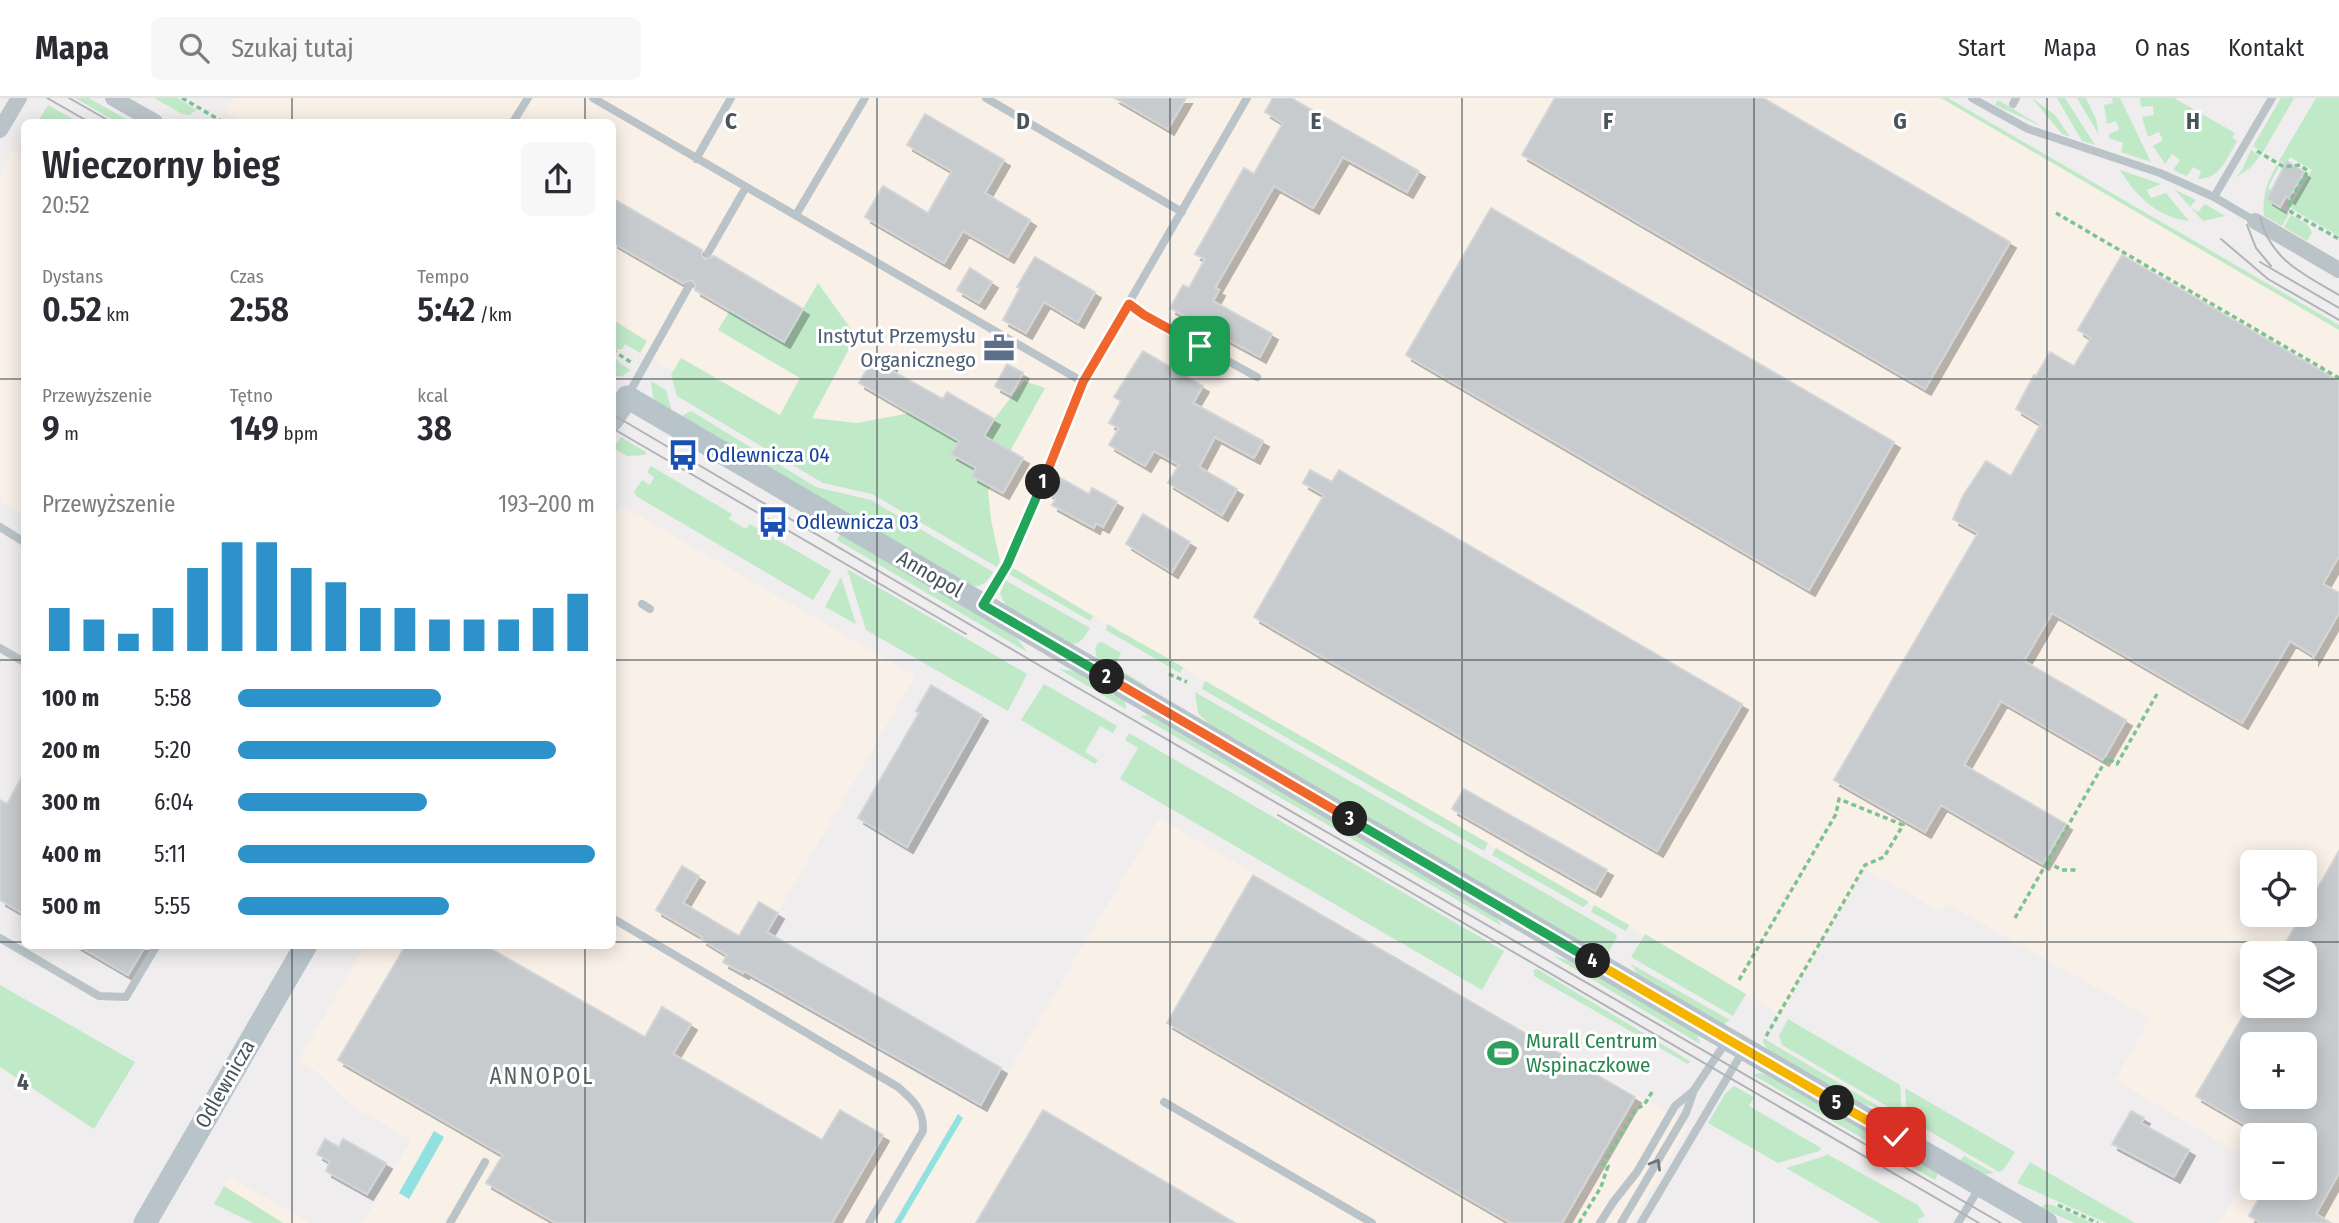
<!DOCTYPE html>
<html lang="pl">
<meta charset="utf-8">
<style>
:root{--surface:#fff;--page:#f7f7f7;--text:#2b2b33;--muted:#7c7c81;--line:#e1e1e2;--accent:#2d91ca}
body{margin:0;font-family:"Fira Sans Condensed",sans-serif;background:var(--page);color:var(--text);height:100vh;display:flex;flex-direction:column;font-size:26px;white-space:nowrap}
*{box-sizing:border-box;margin:0}
p{font-size:23px;color:var(--muted)}
.icon{flex:none;width:38px;height:38px;fill:none;stroke:currentColor;stroke-width:2;stroke-linecap:round;stroke-linejoin:round}
.map{position:relative;flex:1;overflow:hidden}
.sheet{position:absolute;left:21px;top:21px;width:595px;height:830px;display:flex;flex-direction:column;background:var(--surface);border-radius:10px;box-shadow:0 4px 18px #0003}
.sheet>*{flex:none}
.fabs{position:absolute;left:2240px;top:752px;display:grid;gap:14px}
.fabs a{display:grid;place-items:center;width:77px;height:77px;border-radius:10px;background:var(--surface);box-shadow:0 4px 18px #0003;font-size:35px}
.pin{position:absolute;display:grid;place-items:center;width:60px;height:60px;color:#fff;margin:-30px;border-radius:14px;box-shadow:0 4px 10px #0006}
.km{position:absolute;width:35px;height:35px;margin:-18px;border-radius:50%;background:#222;color:#fff;font-size:19px;line-height:35px;text-align:center}
.round{display:grid;place-items:center;flex:none;width:74px;height:74px;border-radius:10px;background:var(--page)}
.overview{display:flex;align-items:center;justify-content:space-between;height:119px;padding:0 21px}
h1{font-size:38px;font-weight:600;line-height:52px}
.stats{display:grid;grid-template-columns:repeat(3,1fr);gap:10px;height:119px;padding:7px 21px}
.stats div{display:grid;align-content:center}
.stats b{font-size:35px;font-weight:600}
.stats small{font-size:19px;font-weight:400}
.stats p{font-size:19px}
.chart{height:196px;padding:14px 21px}
.chart p{display:flex;justify-content:space-between}
.chart svg{width:100%;height:126px;margin-top:7px;stroke:var(--accent);stroke-width:6}
ul{padding:0 21px;list-style:none;font-size:23px}
li{display:grid;grid-template-columns:112px 84px 1fr;align-items:center;height:52px}
li i{height:18px;border-radius:9px;background:var(--accent)}
header{display:flex;align-items:center;gap:42px;box-sizing:border-box;height:98px;padding:0 35px;background:var(--surface);border-bottom:2px solid var(--line)}
header strong{font-size:33px}
nav{display:flex;gap:38px;margin-inline-start:auto;font-size:24px}
.search{width:490px;height:63px;background:var(--page);display:flex;align-items:center;gap:18px;box-sizing:border-box;padding:0 24px;border-radius:10px;color:var(--muted);font-size:26px}
.map>svg:first-child{display:block}
</style>
<header>
<strong>Mapa</strong>
<div class="search"><svg class="icon" aria-label="search" viewBox="0 0 24 24"><circle cx="10" cy="10" r="6"/><path d="M15 15l6 6"/></svg>Szukaj tutaj</div>
<nav><a>Start</a><a>Mapa</a><a>O nas</a><a>Kontakt</a></nav>
</header>
<div class="map">
<svg width="2339" height="1125" viewBox="0 0 2339 1125">
<defs>
<filter id="shadow"><feDropShadow dx="6" dy="6" stdDeviation="0" flood-color="#0004"/></filter>
</defs>
<rect width="100%" height="100%" fill="#efedee"/>
<path fill="#f9f0e7" fill-rule="evenodd" d="M233,0H1941L2339,232V1125H2219L2252,1069V1090H2305V1038H2252V1063L2115,982L2150,920L1947,806L1941,814L1865,771L1781,917L613,238L612,24H244L225,14ZM2252,765H2305V817H2252ZM2252,856H2305V908H2252ZM2252,947H2305V999H2252Z
M13,52L24,59V418L0,403V77Z
M621,407L915,578L743,875L985,1013L1159,720L1689,1027L1632,1125H363L411,1042L352,1008L314,972L298,963L365,847H612V422Z
M230,1079L310,1125H283L224,1088Z"/>
<path fill="#c0e9c7" d="M75,0H89L131,24H117Z
M154,0H177L197,12L189,17L182,16Z
M1941,0H1948L2339,227V232Z
M2032,0L2055,17L2070,39L2062,36Z
M2057,0H2065L2095,47L2082,43Z
M2077,0H2086L2096,21L2099,37Z
M2112,0H2120L2151,64L2121,54L2123,45L2109,40V36L2119,32L2116,23L2107,26L2104,7L2113,5Z
M2140,0H2174L2235,35L2232,40L2237,43C2227,60 2220,81 2198,81L2201,73L2193,69L2187,78L2173,72L2180,62L2172,56L2165,66L2153,48L2163,42L2159,34L2148,39L2142,19L2154,17L2153,8L2141,9Z
M2281,0H2294L2263,54L2253,48Z
M2316,0H2339V138L2292,111L2291,107L2312,72L2290,59L2285,67L2279,63Z
M1998,2L2041,28L1995,7Z
M48,7L78,24H38Z
M2251,52L2260,58L2250,70L2235,80L2242,72Z
M2277,67L2279,68L2268,90L2272,93L2267,101L2289,116L2282,128L2264,118C2262,99 2267,83 2277,67Z
M2120,72L2161,86L2147,92L2151,100L2166,95L2189,123C2157,119 2136,98 2120,72Z
M2174,91L2196,102L2190,109L2198,114L2205,106L2225,118L2203,123Z
M2291,117L2307,126L2312,134L2307,143L2284,129Z
M818,185L856,238L812,320L857,325L910,315L959,343L952,356L969,365L994,321L1024,283L1045,290L988,393L991,422L1000,463L997,469L872,396L823,385L677,298L671,277L681,260L780,317L800,280L718,232L730,212L784,243Z
M613,222L647,243L640,255L625,246L622,251L616,252L613,250Z
M613,255L619,265L631,272L622,278H613Z
M651,283L666,292L671,310L669,313L653,300Z
M691,313L816,389L871,402L993,474C986,485 983,489 970,488L680,319Z
M621,339L646,354L645,357L627,358L613,350Z
M651,368L732,416L729,421L746,431L750,426L831,473L813,502L636,398L634,394L642,382L650,387L654,379L647,374Z
M841,435L1017,540L1027,554L837,442Z
M1013,470L1093,518L1090,523L1009,476Z
M847,471L1027,576L1008,613L866,532Z
M841,479L856,526L825,509Z
M1005,482L1090,530C1084,539 1082,546 1070,546L1007,509L1000,496Z
M1107,526L1183,569L1180,575L1106,532Z
M1102,544L1121,555L1115,569L1147,588L1141,587L1097,561L1095,550L1098,545Z
M1059,571L1073,573L1125,602L1126,611Z
M1205,583L1488,745L1484,753L1202,591Z
M1044,586L1117,628L1113,635L1100,628L1085,654L1098,662L1095,666L1021,622Z
M1195,594L1616,836L1617,839L1608,855H1601L1213,630L1198,615Z
M1148,617L1497,820L1502,828L1140,618Z
M1129,635L1504,853L1482,892L1120,681L1138,650L1125,642Z
M1496,750L1589,804L1583,809L1492,757Z
M1594,807L1629,827L1626,833L1591,814Z
M1645,836L1746,896L1733,918L1631,859Z
M1553,858L1572,863L1691,932L1698,938L1700,946Z
M1631,866L1730,922L1724,926L1638,877Z
M1534,871H1537L1690,963L1688,966L1534,878Z
M0,887L135,964L94,1031L0,969Z
M1788,921L1900,987L1902,1017L1782,947L1779,938Z
M1763,940L1883,1011L1858,1005L1770,954L1763,945Z
M1760,975L1773,979L1938,1076L1935,1082L1753,977Z
M1734,988L1754,999L1749,1008L1821,1050L1819,1053L1778,1065L1708,1025L1725,996Z
M1905,990L2015,1054L2004,1071L1999,1074L1907,1020Z
M1827,1056L1918,1107L1925,1118L1917,1122L1919,1125H1881L1786,1070L1825,1058Z
M1964,1058L1994,1075L1983,1077L1959,1064Z
M2030,1064L2135,1125H2106L2017,1085Z
M224,1088L283,1125H253L214,1106Z
M2045,1106L2052,1107L2092,1125H2075L2041,1110Z"/>
<path fill="#91e1e1" d="M958,1016L963,1020L901,1125H894Z
M434,1033L444,1039L409,1101L399,1095Z"/>
<path fill="#c7cbce" stroke="#d2d5d8" stroke-width="2" fill-rule="evenodd" filter="url(#shadow)" d="M1115,0H1186L1168,31Z
M1273,0H1291L1419,73L1407,94L1343,59L1313,110L1274,88L1215,190L1219,192L1213,203L1272,236L1260,259L1170,210L1183,187L1189,190L1205,161L1195,156L1244,70L1254,76L1283,25L1265,14Z
M1555,0H1763L2010,144L1925,291L1522,57Z
M925,16L1004,62L985,95L1030,122L1008,159L963,133L944,165L865,119L883,88L928,115L952,73L907,47Z
M2287,63L2304,74L2289,100L2286,98L2280,109L2267,101Z
M612,100L702,152V158L705,161L714,158L803,211L784,244L695,192V187L693,183L688,182L683,185L612,144Z
M1491,110L1894,344L1809,492L1406,257Z
M2122,157L2339,283V458L2323,486L2339,495V515L2313,560V557L2290,543L2242,625L2052,515L2024,563L2126,622L2103,662L2001,603L1964,667L2066,726L2043,766L1941,707L1925,734L1834,682L1978,435L1953,421L1963,398L1986,363L2011,378L2041,326L2016,311L2034,277L2036,278L2050,254L2074,268L2091,240L2078,232Z
M1035,159L1095,194L1078,224L1044,204L1026,235L1003,222L1020,190L1017,189Z
M970,170L992,184L979,205L957,192Z
M1143,253L1203,288L1193,305L1263,343L1254,360L1215,339L1199,369L1237,391L1222,417L1168,385L1179,367L1154,353L1145,368L1109,347L1119,330L1109,325L1121,303L1114,299Z
M876,256L892,265L889,271L943,301L947,294L994,321L984,338L1023,360L1003,395L972,378L976,370L951,356L959,343L859,285Z
M1007,266L1023,275L1011,297L995,288Z
M1310,372L1332,384L1339,372L1742,606L1657,753L1254,519L1324,397L1303,385Z
M1057,378L1089,396L1092,390L1117,404L1103,429L1096,425L1094,430L1052,407L1056,400L1047,394Z
M1143,416L1190,444L1172,474L1126,446Z
M931,587L982,617L907,749L858,720L919,615L916,613Z
M24,675V816L0,802V702L7,706Z
M1464,691L1607,772L1595,793L1452,711Z
M2339,753V1075L2316,1116L2331,1125H2261L2249,1118L2265,1090H2305V1038H2265L2196,998L2249,908H2305V856H2279L2302,817H2305V812ZM2252,947H2305V999H2252Z
M682,768L699,778L683,805L739,838L759,804L778,815L767,834L1001,970L981,1007L744,873L743,875L723,864L727,857L701,841L702,839L656,812Z
M1253,777L1635,999L1562,1125H1511L1167,925Z
M77,847H146L128,877Z
M406,847H484L645,939L662,909L691,926L673,956L822,1042L840,1012L883,1037L832,1125H556L486,1085L503,1057L338,962Z
M1043,1012L1235,1125H976Z
M2131,1013L2144,1020L2141,1025L2189,1052L2174,1079L2112,1046Z
M325,1041L339,1049L343,1041L386,1065L367,1096L326,1073L330,1064L317,1056Z"/>
<g fill="none" stroke-linecap="round" stroke-linejoin="round">
<path stroke="#7cc391" stroke-width="3.5" stroke-dasharray="5 3.5" stroke-linecap="butt" d="M182,0L223,24
M2257,53L2284,69L2300,67L2308,73L2289,104L2291,114L2339,141
M2056,115L2339,280
M612,252L632,265
M1169,576L1187,584
M2047,764L2062,772H2076
M2015,820L2107,660L2117,666L2157,596
M1739,882L1836,716L1839,701L1903,727L1884,759L1865,767L1765,940
M2058,1107L2098,1125
M1579,1125L1601,1089L1608,1068L1603,1066L1636,1011L1644,1007L1652,994"/>
<path stroke="#bac4c8" stroke-width="8" d="M593,0L1083,284
M986,0L1182,114
M1972,0L2028,31L2160,75L2214,99L2255,123
M2013,6L2016,0
M513,24L528,0
M696,61L731,0
M2214,99L2272,0
M796,117L865,0
M708,155L746,89
M1129,206L1144,217L1257,279
M628,297L689,188
M0,429L24,444
M984,504L1007,467L1083,284L1247,0
M642,506L650,511
M0,550L24,564
M612,820L898,989C914,1003 924,1012 923,1033L869,1125
M0,840L99,898L126,899L157,847
M1164,1004L1372,1125
M450,1125L485,1064
M1600,1125L1614,1103L1637,1074L1675,1008L1692,994
M1621,1125L1686,1015L1694,992L1726,944
M1641,1125L1743,953
M1958,1125L1979,1090"/>
<path stroke="#bac4c8" stroke-width="16" d="M113,0L155,24
M0,32L19,0
M2255,123L2339,172"/>
<path stroke="#b8c4ca" stroke-width="23" d="M612,322L627,299L1613,875L2046,1125
M145,1125L306,847"/>
<path stroke="#b0b4b7" stroke-width="2" d="M47,0L89,24
M69,0L111,24
M2260,119C2270,162 2305,177 2339,197
M2247,127L2256,150L2271,168
M2221,141L2268,181L2339,222
M2260,164L2339,210
M612,316L1042,569L2001,1125
M612,330L966,536
M1278,717L1979,1125"/>
</g>
<defs><path id="oneway-chevron" d="M-2-3.5L2.5 0L-2 3.5" fill="none" stroke-width="1.6" stroke-linecap="round" stroke-linejoin="round" transform="scale(1.75)"/></defs>
<use stroke="#6a767a" href="#oneway-chevron" transform="translate(1656 1066) rotate(-60)"/>
<g fill="none" stroke-linecap="round" stroke-linejoin="round">
<defs>
<path id="split-1" d="M1043,384L1083,284L1129,206L1144,217L1200,248"/>
<path id="split-2" d="M1043,384L1007,467L983,507L1107,579"/>
<path id="split-3" d="M1107,579L1350,721"/>
<path id="split-4" d="M1350,721L1593,863"/>
<path id="split-5" d="M1593,863L1837,1005"/>
<path id="split-6" d="M1837,1005L1896,1039"/>
</defs>
<use href="#split-1" stroke="#fff" stroke-width="14"/>
<use href="#split-2" stroke="#fff" stroke-width="14"/>
<use href="#split-3" stroke="#fff" stroke-width="14"/>
<use href="#split-4" stroke="#fff" stroke-width="14"/>
<use href="#split-5" stroke="#fff" stroke-width="14"/>
<use href="#split-6" stroke="#fff" stroke-width="14"/>
<use href="#split-1" stroke="#f0652b" stroke-width="9"/>
<use href="#split-2" stroke="#22a559" stroke-width="9"/>
<use href="#split-3" stroke="#f0652b" stroke-width="9"/>
<use href="#split-4" stroke="#22a559" stroke-width="9"/>
<use href="#split-5" stroke="#f5b400" stroke-width="9"/>
<use href="#split-6" stroke="#f5b400" stroke-width="9"/>
</g>
<path fill="none" stroke="#475458" stroke-width="2" stroke-opacity="0.55" d="M292,0V24M585,0V24M877,0V1125M1170,0V1125M1462,0V1125M1754,0V1125M2047,0V1125M0,281H24M612,281H2339M0,562H24M612,562H2339M0,844H24M612,844H2339M292,847V1125M585,847V1125"/>
<defs>
<symbol id="office-bare" viewBox="-9 -9 18 18"><path d="M-6-3h4V-5.5h4V-3h4V5H-6ZM-1-4.5V-3h2v-1.5ZM-6 0V1H6V0Z" fill="#5c6f8a" stroke="#fff" stroke-width="2.5" paint-order="stroke"/></symbol>
<symbol id="bus-bare" viewBox="-9 -9 18 18"><path d="M-5-6H5V4H4V6H2V4H-2V6H-4V4H-5ZM-3.5-4V0h7V-4ZM-3.5 1.2v1.5H-2V1.2ZM2 1.2v1.5H3.5V1.2Z" fill="#1a4fb4" stroke="#fff" stroke-width="2.5" paint-order="stroke"/></symbol>
<symbol id="stadium-bare" viewBox="-9 -9 18 18"><path d="M0-5a6.5 5 0 1 0 0 10a6.5 5 0 1 0 0-10ZM-3.5-1.8h7v3.6h-7Z" fill="#2e9e5b" stroke="#fff" stroke-width="2.5" paint-order="stroke"/></symbol>
</defs>
<g fill-rule="evenodd">
<use href="#office-bare" x="977" y="228" width="44" height="44"/>
<use href="#bus-bare" x="661" y="335" width="44" height="44"/>
<use href="#bus-bare" x="751" y="402" width="44" height="44"/>
<use href="#stadium-bare" x="1481" y="933" width="44" height="44"/>
</g>
<g text-anchor="middle" stroke-width="6" stroke-linejoin="round" paint-order="stroke">
<g font-size="21" fill="#4e5e75" stroke="#fff" text-anchor="end">
<text x="976" y="245">Instytut Przemysłu<tspan x="976" dy="24">Organicznego</tspan></text>
</g>
<g font-size="21" fill="#164399" stroke="#fff" text-anchor="start">
<text x="706" y="364">Odlewnicza 04</text>
<text x="796" y="431">Odlewnicza 03</text>
</g>
<g font-size="21" fill="#475458" stroke="#fff">
<text transform="translate(930 476) rotate(30)" y="7">Annopol</text>
<text transform="translate(225 986) rotate(-60)" y="7">Odlewnicza</text>
</g>
<g font-size="21" fill="#27864d" stroke="#fff" text-anchor="start">
<text x="1526" y="950">Murall Centrum<tspan x="1526" dy="24">Wspinaczkowe</tspan></text>
</g>
<g font-size="23" letter-spacing="2" fill="#5a5f61" stroke="#fff">
<text x="542" y="986">ANNOPOL</text>
</g>
</g>
<g font-size="23" text-anchor="middle" font-weight="bold" fill="#475458" stroke="#fff" stroke-width="6" stroke-linejoin="round" paint-order="stroke">
<text x="731" y="31">C</text>
<text x="1023" y="31">D</text>
<text x="1316" y="31">E</text>
<text x="1608" y="31">F</text>
<text x="1900" y="31">G</text>
<text x="2193" y="31">H</text>
<text x="23" y="992">4</text>
</g>
</svg>
<div class="fabs">
<a><svg class="icon" aria-label="locate" viewBox="0 0 24 24"><circle cx="12" cy="12" r="6"/><path d="M12 2v4M12 18v4M2 12h4M18 12h4"/></svg></a>
<a><svg class="icon" aria-label="layers" viewBox="0 0 24 24"><path d="M12 4l9 5-9 5-9-5zM3 14l9 5 9-5"/></svg></a>
<a>+</a>
<a>−</a>
</div>
<div class="pin" style="left:1200px;top:248px;background:#1e9e55"><svg class="icon" aria-label="arrive" viewBox="0 0 24 24"><path d="M6 21V4h12l-3 4 3 4H6"/></svg></div>
<div class="pin" style="left:1896px;top:1039px;background:#d93025"><svg class="icon" aria-label="check" viewBox="0 0 24 24"><path d="M5 12l5 5 9-10"/></svg></div>
<b class="km" style="left:1043px;top:384px">1</b>
<b class="km" style="left:1107px;top:579px">2</b>
<b class="km" style="left:1350px;top:721px">3</b>
<b class="km" style="left:1593px;top:863px">4</b>
<b class="km" style="left:1837px;top:1005px">5</b>
<section class="sheet">
<div class="overview"><div><h1>Wieczorny bieg</h1><p>20:52</p></div><a class="round"><svg class="icon" aria-label="share" viewBox="0 0 24 24"><path d="M12 15V3M7 8l5-5 5 5M5 13v7h14v-7"/></svg></a></div>
<div class="stats">
<div><p>Dystans</p><b>0.52<small> km</small></b></div>
<div><p>Czas</p><b>2:58</b></div>
<div><p>Tempo</p><b>5:42<small> /km</small></b></div>
</div>
<div class="stats">
<div><p>Przewyższenie</p><b>9<small> m</small></b></div>
<div><p>Tętno</p><b>149<small> bpm</small></b></div>
<div><p>kcal</p><b>38</b></div>
</div>
<div class="chart"><p><span>Przewyższenie</span>193–200 m</p>
<svg viewBox="0 0 160 44" preserveAspectRatio="none"><path d="M5 44V29M15 44V33M25 44V38M35 44V29M45 44V15M55 44V6M65 44V6M75 44V15M85 44V20M95 44V29M105 44V29M115 44V33M125 44V33M135 44V33M145 44V29M155 44V24"/></svg>
</div>
<ul>
<li><b>100 m</b>5:58<i style="width:57%"></i></li>
<li><b>200 m</b>5:20<i style="width:89%"></i></li>
<li><b>300 m</b>6:04<i style="width:53%"></i></li>
<li><b>400 m</b>5:11<i style="width:100%"></i></li>
<li><b>500 m</b>5:55<i style="width:59%"></i></li>
</ul>
</section>
</div>
